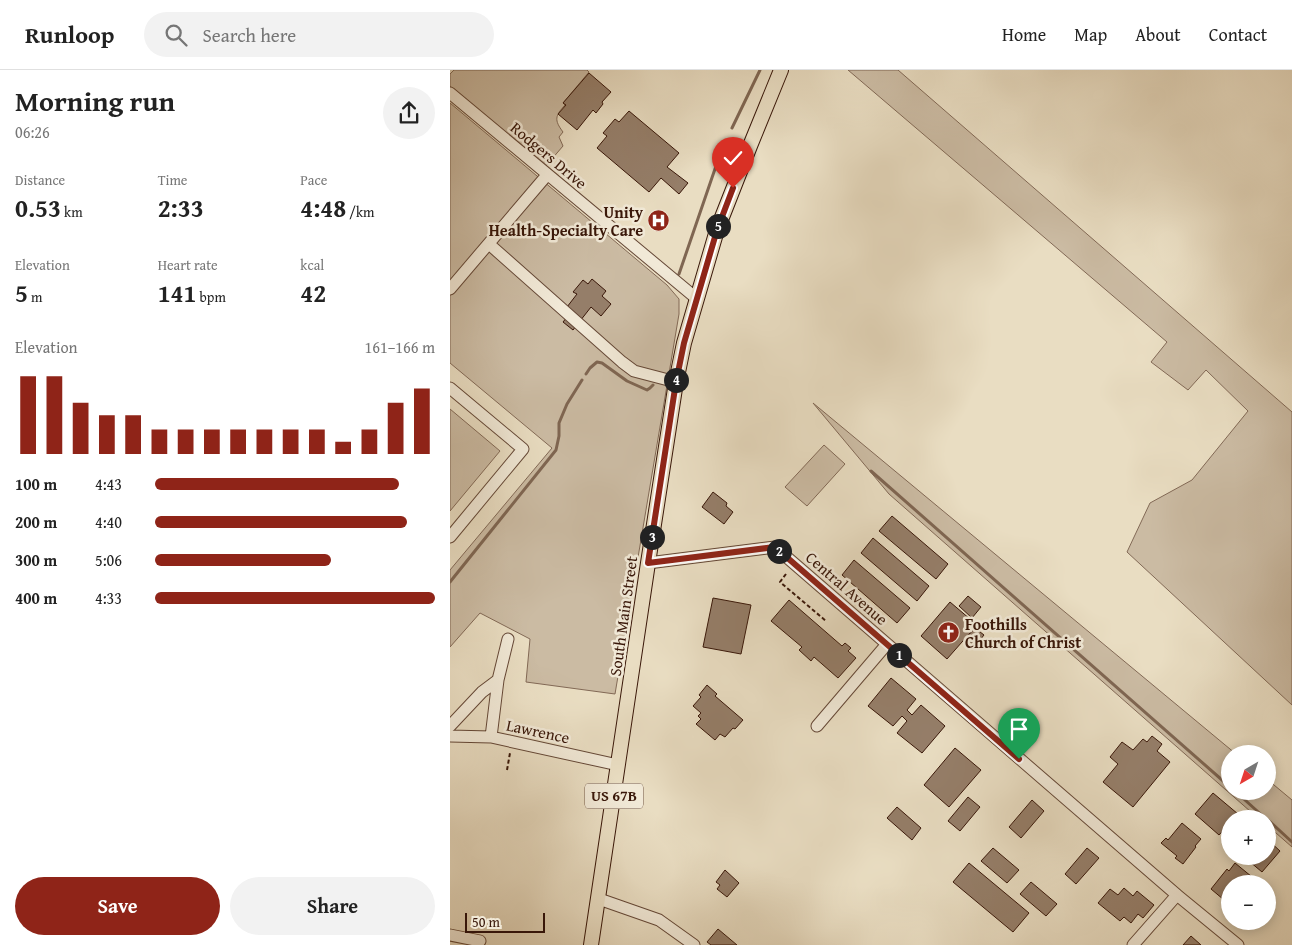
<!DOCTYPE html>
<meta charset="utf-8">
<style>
:root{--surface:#fff;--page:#f2f2f2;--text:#222;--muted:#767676;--line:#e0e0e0;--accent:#8f2418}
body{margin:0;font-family:"Gentium Book Plus",serif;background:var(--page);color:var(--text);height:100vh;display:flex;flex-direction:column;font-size:19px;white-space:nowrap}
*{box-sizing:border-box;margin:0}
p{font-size:16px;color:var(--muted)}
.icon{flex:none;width:28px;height:28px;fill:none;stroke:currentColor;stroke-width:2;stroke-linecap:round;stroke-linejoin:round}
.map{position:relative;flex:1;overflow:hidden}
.side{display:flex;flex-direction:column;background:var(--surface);width:450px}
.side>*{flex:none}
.needle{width:32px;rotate:219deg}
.controls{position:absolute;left:771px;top:675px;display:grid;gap:10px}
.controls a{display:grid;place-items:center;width:55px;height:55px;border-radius:50%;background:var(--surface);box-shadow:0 2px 12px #0003;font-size:25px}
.scale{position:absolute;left:15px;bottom:12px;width:80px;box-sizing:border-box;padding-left:5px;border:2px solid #391709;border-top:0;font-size:14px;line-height:18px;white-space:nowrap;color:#391709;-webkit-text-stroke:4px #f1e9d7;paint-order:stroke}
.pin{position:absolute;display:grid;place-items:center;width:42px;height:42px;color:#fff;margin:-51px -21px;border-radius:50% 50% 50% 0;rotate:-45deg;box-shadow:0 0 5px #0007}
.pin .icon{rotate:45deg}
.km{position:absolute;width:25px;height:25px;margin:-12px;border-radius:50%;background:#222;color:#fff;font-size:14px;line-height:25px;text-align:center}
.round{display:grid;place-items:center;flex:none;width:52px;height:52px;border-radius:26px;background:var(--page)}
.overview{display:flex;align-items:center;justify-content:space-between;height:85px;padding:0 15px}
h1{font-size:28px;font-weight:700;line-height:38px}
.stats{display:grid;grid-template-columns:repeat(3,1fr);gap:8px;height:85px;padding:5px 15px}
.stats div{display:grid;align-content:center}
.stats b{font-size:25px;font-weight:700}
.stats small{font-size:14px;font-weight:400}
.stats p{font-size:14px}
.chart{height:140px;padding:10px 15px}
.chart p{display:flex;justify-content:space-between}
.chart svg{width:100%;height:90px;margin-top:5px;stroke:var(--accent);stroke-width:6}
.cta{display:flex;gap:10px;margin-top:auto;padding:10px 15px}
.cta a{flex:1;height:58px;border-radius:30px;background:var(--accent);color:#fff;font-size:20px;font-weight:700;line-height:58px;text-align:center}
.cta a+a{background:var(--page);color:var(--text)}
ul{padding:0 15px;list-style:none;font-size:16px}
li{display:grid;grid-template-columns:80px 60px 1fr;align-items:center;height:38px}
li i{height:12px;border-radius:6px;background:var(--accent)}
header{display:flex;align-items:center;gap:30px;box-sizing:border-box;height:70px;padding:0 25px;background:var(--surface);border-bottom:1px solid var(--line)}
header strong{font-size:24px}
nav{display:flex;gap:28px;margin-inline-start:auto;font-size:18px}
.search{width:350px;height:45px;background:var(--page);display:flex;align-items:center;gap:12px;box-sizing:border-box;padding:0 18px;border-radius:28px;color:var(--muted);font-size:19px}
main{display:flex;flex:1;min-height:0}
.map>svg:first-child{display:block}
</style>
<header>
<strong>Runloop</strong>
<div class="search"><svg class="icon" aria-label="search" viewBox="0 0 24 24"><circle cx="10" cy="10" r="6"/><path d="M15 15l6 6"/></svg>Search here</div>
<nav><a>Home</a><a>Map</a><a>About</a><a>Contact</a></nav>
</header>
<main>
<section class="side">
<div class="overview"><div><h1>Morning run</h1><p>06:26</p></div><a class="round"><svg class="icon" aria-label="share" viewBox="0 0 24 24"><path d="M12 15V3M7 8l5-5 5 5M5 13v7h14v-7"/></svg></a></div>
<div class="stats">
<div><p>Distance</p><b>0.53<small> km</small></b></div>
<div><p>Time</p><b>2:33</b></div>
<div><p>Pace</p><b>4:48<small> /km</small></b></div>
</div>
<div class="stats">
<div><p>Elevation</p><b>5<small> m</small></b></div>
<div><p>Heart rate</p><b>141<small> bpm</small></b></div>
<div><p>kcal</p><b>42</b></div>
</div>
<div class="chart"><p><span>Elevation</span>161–166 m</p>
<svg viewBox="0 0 160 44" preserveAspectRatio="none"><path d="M5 44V6M15 44V6M25 44V19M35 44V25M45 44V25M55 44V32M65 44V32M75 44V32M85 44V32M95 44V32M105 44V32M115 44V32M125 44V38M135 44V32M145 44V19M155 44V12"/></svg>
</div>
<ul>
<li><b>100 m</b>4:43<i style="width:87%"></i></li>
<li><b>200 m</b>4:40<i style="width:90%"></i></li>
<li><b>300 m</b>5:06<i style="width:63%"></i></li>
<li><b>400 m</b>4:33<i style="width:100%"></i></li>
</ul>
<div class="cta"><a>Save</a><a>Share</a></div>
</section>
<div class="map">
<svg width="842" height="875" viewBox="0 0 842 875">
<rect width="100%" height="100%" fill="#e9ddc2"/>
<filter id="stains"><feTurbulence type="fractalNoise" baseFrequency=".004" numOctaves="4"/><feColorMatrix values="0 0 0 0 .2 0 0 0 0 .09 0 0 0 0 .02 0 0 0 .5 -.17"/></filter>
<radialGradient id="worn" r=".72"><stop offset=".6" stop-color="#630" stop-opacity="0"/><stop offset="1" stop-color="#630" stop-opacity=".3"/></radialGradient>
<path fill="#cbbba3" stroke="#826956" d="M4,0H137L139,2L113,33L115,35C105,46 104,50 113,62L109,67L113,76L95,97L0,16V4Z
M398,0H448L842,342V635L677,482L700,433L742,410L798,341L756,300L738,320L701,292L717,272Z
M0,33L217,215L229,229V244L165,624L76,612L80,569L30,543L0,577V500L102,378L0,293Z
M363,333L786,684H780V721H818V710L842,730V777L818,756V749H809L439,424Z
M0,339L50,381L0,441Z
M374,375L395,394L357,436L335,417Z"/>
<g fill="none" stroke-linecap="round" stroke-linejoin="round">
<path stroke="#7f6652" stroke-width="3" d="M282,58L310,0
M229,204L266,96
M136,304L140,298L147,292L152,293L177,311L197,320L200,318L203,315
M421,401L780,717
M0,512L106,380L109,366V353L117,334L132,310
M785,721L816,749
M818,750L842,772"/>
</g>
<path fill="#957e69" stroke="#391709" d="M139,3L161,22L152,32L153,34L146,43L143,40L127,60L108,44L116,35L113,33Z
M179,41L229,83L217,97L238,113L229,124L211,108L199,122L147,78L157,66L153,63L165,49L169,52Z
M142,209L156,221L152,226L161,234L151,246L141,237L123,260L113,252L122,241L117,237L127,224L123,222L133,210L138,214Z
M263,422L277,433L276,436L283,442L274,454L252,437Z
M442,446L498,494L486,509L429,461Z
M423,468L479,516L467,531L411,483Z
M404,490L460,538L447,553L392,505Z
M518,526L531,537L522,548L509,536Z
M263,528L301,535L291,584L253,577Z
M339,530L392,576L395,573L401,578L398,581L406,588L388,608L364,587L361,591L349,580L352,577L321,551Z
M500,532L527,555L497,589L471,566Z
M525,558L534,565L525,576L516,568Z
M441,608L466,629L457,640L462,645L471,635L495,656L472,683L447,663L457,651L452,646L443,656L418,636Z
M257,615L267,624L265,626L293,650L285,659L283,658L275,667L270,664L265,670L246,654L251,649L248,646L251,643L243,636L251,627L249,625Z
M702,666L712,674L707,681L720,692L683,737L653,712L668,694L660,687L672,672L683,680L693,669L697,672Z
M505,678L531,700L499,737L474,715Z
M763,723L788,744L783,749H780V753L769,765L745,744Z
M518,727L530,737L510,761L498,751Z
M582,730L594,741L571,768L559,757Z
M447,737L471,758L462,770L437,748Z
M732,753L751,769L745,776L746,777L733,794L725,788L727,786L711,773L716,768L718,770Z
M818,770L830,781L812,802L793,786H818Z
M543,778L569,800L557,813L531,791Z
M637,778L649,788L626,814L615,804Z
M519,793L579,843L563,862L503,812Z
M785,793L807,811L804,814H780V835L761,819L777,799L779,801Z
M275,800L289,813L277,827L267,819L270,815L266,812Z
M581,812L607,834L596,846L570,824Z
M674,818L683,826L687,821L704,835L693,848L688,844L681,853L674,847L670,851L648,833L660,819L668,825Z
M268,859L287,875H261L257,872Z
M741,866L751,875H733Z"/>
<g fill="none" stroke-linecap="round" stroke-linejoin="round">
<defs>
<path id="minor" d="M0,23L246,228
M39,174L172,292L184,301L226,312
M0,219L97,105
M0,318L73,379L0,467
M198,493L325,477L727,825L788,875
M0,656L32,622L48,610
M367,656L437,574
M0,666L41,667L168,695
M41,667L48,610L58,569
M149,829L209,850L244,875
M0,865L30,871
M683,875L727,825"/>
<path id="major" d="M141,875L198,493L226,312L234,273L267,160L300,76L331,0"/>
</defs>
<use href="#minor" stroke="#654837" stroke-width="13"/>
<use href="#major" stroke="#391709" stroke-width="16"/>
<path stroke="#391709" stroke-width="2" stroke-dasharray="4 2.5" stroke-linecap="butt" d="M336,504L330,512L376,551
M57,700L60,683"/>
<use href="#minor" stroke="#f1e9d7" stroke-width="11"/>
<use href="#major" stroke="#e9ddc2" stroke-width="14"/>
</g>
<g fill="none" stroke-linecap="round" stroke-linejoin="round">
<defs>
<path id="route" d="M283,118L267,160L234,273L226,312L198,493L325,477L569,689"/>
</defs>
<use href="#route" stroke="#fff" stroke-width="10"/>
<use href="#route" stroke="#8f2418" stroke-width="6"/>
</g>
<defs>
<symbol id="hospital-disc" viewBox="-11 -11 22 22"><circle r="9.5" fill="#8f2418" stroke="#f1e9d7"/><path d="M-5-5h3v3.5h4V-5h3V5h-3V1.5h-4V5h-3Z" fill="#fff"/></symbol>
<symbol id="church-disc" viewBox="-11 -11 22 22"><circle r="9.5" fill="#8f2418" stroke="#f1e9d7"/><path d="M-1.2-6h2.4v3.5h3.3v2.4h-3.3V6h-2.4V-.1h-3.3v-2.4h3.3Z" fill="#fff"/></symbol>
</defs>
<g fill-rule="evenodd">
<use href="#hospital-disc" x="196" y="138" width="25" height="25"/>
<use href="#church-disc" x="486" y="550" width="25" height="25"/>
</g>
<g text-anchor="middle" stroke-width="5" stroke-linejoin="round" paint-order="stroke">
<rect fill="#f1e9d7" stroke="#705647" stroke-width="1" x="135" y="713.5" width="58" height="25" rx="4"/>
<g font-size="15" font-weight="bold" fill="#391709">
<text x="164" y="731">US 67B</text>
</g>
<g font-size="16" fill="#391709" stroke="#f1e9d7">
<text transform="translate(99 85) rotate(40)" y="6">Rodgers Drive</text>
<text transform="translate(397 518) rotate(41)" y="6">Central Avenue</text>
<text transform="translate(173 546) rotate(-82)" y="6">South Main Street</text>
<text transform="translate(88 661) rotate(12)" y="6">Lawrence</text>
</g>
<g font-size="16" font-weight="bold" fill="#391709" stroke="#f1e9d7" text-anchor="end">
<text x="193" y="148">Unity<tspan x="193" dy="18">Health-Specialty Care</tspan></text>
<text x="515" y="560" text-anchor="start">Foothills<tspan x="515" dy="18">Church of Christ</tspan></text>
</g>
</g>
<rect width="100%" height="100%" filter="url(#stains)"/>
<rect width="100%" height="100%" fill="url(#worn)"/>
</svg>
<div class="controls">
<a><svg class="needle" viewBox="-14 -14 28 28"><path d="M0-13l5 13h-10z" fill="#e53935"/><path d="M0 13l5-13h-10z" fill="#767676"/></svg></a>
<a>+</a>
<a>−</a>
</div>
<div class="scale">50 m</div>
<div class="pin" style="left:569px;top:689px;background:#1e9e55"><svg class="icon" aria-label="arrive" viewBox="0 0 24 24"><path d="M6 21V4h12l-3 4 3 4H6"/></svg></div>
<div class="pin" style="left:283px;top:118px;background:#d93025"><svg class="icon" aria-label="check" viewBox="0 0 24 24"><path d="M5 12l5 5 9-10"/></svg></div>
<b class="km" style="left:449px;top:585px">1</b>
<b class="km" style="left:329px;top:481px">2</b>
<b class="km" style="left:202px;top:467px">3</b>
<b class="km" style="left:226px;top:310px">4</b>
<b class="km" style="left:268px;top:156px">5</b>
</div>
</main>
